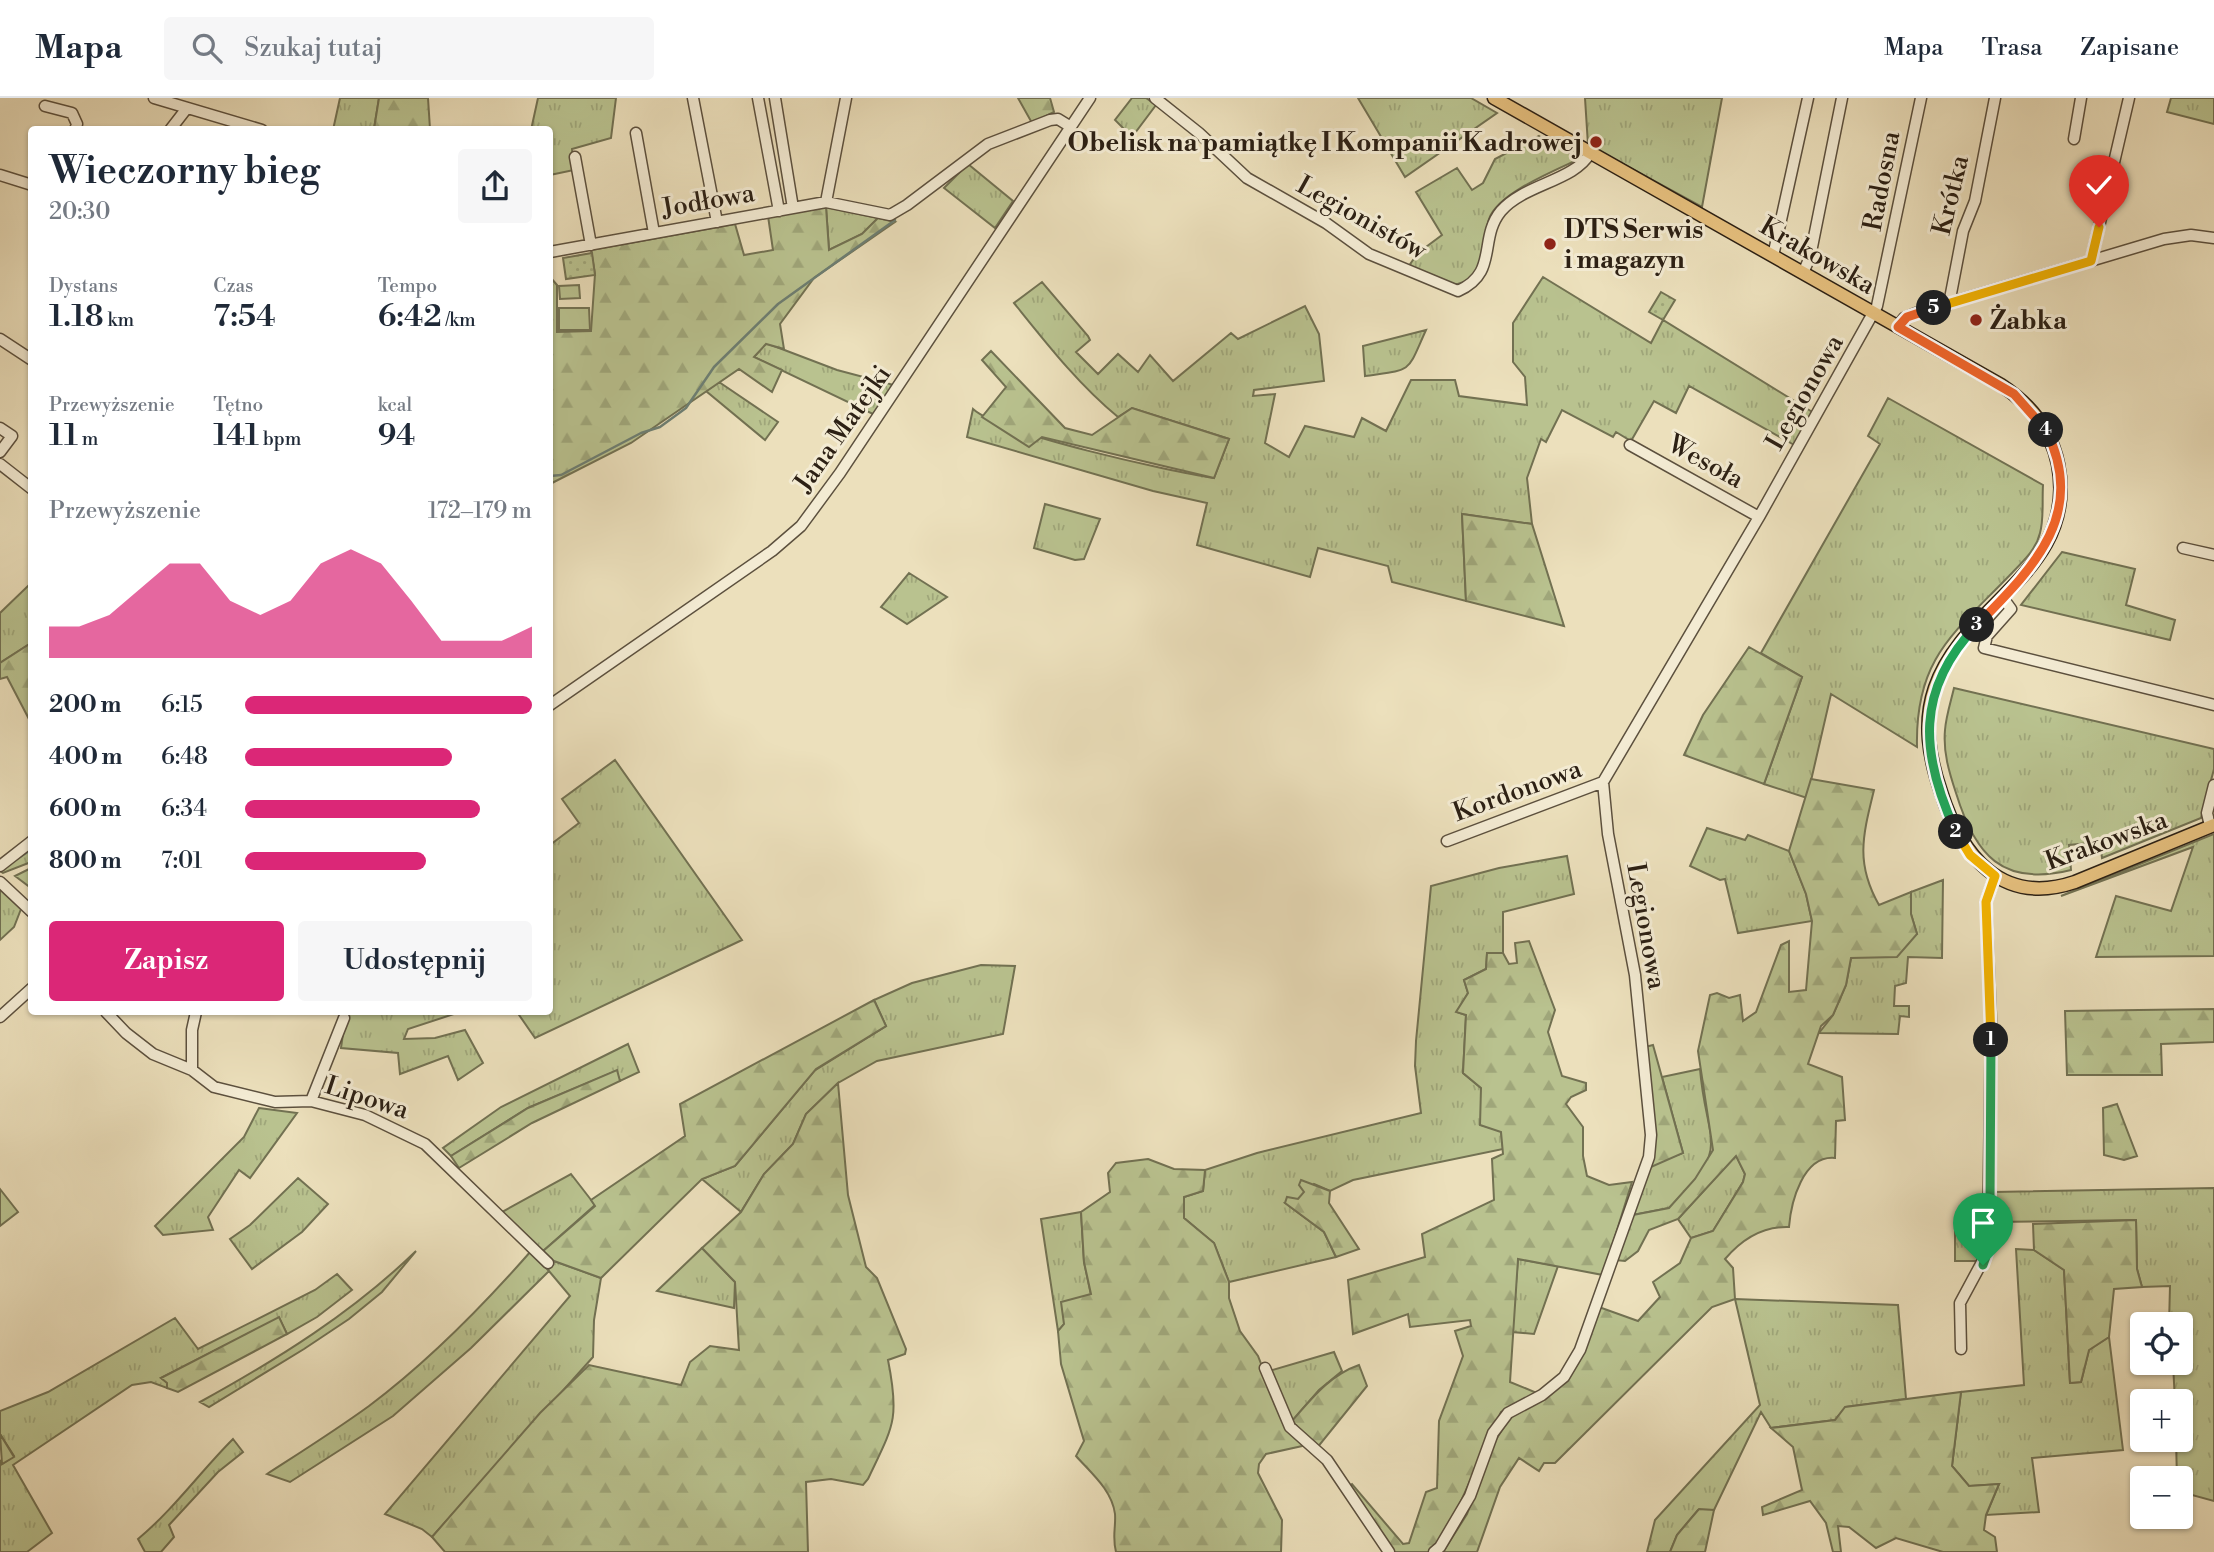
<!DOCTYPE html>
<html lang="pl">
<meta charset="utf-8">
<style>
:root{--surface:#fff;--page:#f6f6f7;--text:#1f2937;--muted:#747a83;--line:#e0e1e3;--accent:#db2777}
body{margin:0;font-family:"Libre Bodoni",serif;background:var(--page);color:var(--text);height:100vh;display:flex;flex-direction:column;font-size:26px;white-space:nowrap}
*{box-sizing:border-box;margin:0}
p{font-size:23px;color:var(--muted)}
.icon{flex:none;width:38px;height:38px;fill:none;stroke:currentColor;stroke-width:2;stroke-linecap:round;stroke-linejoin:round}
.map{position:relative;flex:1;overflow:hidden}
.sheet{position:absolute;left:28px;top:28px;width:525px;height:889px;display:flex;flex-direction:column;background:var(--surface);border-radius:7px;box-shadow:0 2px 5px #0004}
.sheet>*{flex:none}
.buttons{position:absolute;left:2130px;top:1214px;display:grid;gap:14px}
.buttons a{display:grid;place-items:center;width:63px;height:63px;border-radius:7px;background:var(--surface);box-shadow:0 2px 5px #0004;font-size:35px}
.pin{position:absolute;display:grid;place-items:center;width:60px;height:60px;color:#fff;margin:-72px -30px;border-radius:50% 50% 50% 0;rotate:-45deg;box-shadow:0 0 7px #0007}
.pin .icon{rotate:45deg}
.km{position:absolute;width:35px;height:35px;margin:-18px;border-radius:50%;background:#222;color:#fff;font-size:19px;line-height:35px;text-align:center}
.round{display:grid;place-items:center;flex:none;width:74px;height:74px;border-radius:7px;background:var(--page)}
.headline{display:flex;align-items:center;justify-content:space-between;height:119px;padding:0 21px}
h1{font-size:38px;font-weight:600;line-height:52px}
.figures{display:grid;grid-template-columns:repeat(3,1fr);gap:10px;height:119px;padding:7px 21px}
.figures div{display:grid;align-content:center}
.figures b{font-size:30px;font-weight:600}
.figures small{font-size:19px;font-weight:400}
.figures p{font-size:19px}
.chart{height:196px;padding:14px 21px}
.chart p{display:flex;justify-content:space-between}
.chart svg{width:100%;height:126px;margin-top:7px;fill:var(--accent);opacity:.7}
.cta{display:flex;gap:14px;margin-top:auto;padding:14px 21px}
.cta a{flex:1;height:80px;border-radius:7px;background:var(--accent);color:#fff;font-size:28px;font-weight:600;line-height:80px;text-align:center}
.cta a+a{background:var(--page);color:var(--text)}
ul{padding:0 21px;list-style:none;font-size:23px}
li{display:grid;grid-template-columns:112px 84px 1fr;align-items:center;height:52px}
li i{height:18px;border-radius:9px;background:var(--accent)}
header{display:flex;align-items:center;gap:42px;box-sizing:border-box;height:98px;padding:0 35px;background:var(--surface);border-bottom:2px solid var(--line)}
header strong{font-size:33px}
nav{display:flex;gap:38px;margin-inline-start:auto;font-size:24px}
.search{width:490px;height:63px;background:var(--page);display:flex;align-items:center;gap:18px;box-sizing:border-box;padding:0 24px;border-radius:7px;color:var(--muted);font-size:26px}
.map>svg:first-child{display:block}
</style>
<header>
<strong>Mapa</strong>
<div class="search"><svg class="icon" aria-label="search" viewBox="0 0 24 24"><circle cx="10" cy="10" r="6"/><path d="M15 15l6 6"/></svg>Szukaj tutaj</div>
<nav><a>Mapa</a><a>Trasa</a><a>Zapisane</a></nav>
</header>
<div class="map">
<svg width="2214" height="1454" viewBox="0 0 2214 1454">
<defs>
<pattern id="grass-tufts" width="24" height="20" patternUnits="userSpaceOnUse" patternTransform="scale(1.75)"><rect width="24" height="20" fill="#b9c28f"/><path d="M3 7l-1-3M5 7V3M7 7l1-3M15 17l-1-3M17 17v-4M19 17l1-3" fill="none" stroke="#9fa67a"/></pattern>
<pattern id="forest-firs" width="22" height="20" patternUnits="userSpaceOnUse" patternTransform="scale(1.75)"><rect width="22" height="20" fill="#b9c28f"/><path d="M5 1l3.5 6h-7zM16 11l3.5 6h-7z" fill="#9fa67a"/></pattern>
<pattern id="park-dots" width="8" height="8" patternUnits="userSpaceOnUse" patternTransform="scale(1.75)"><rect width="8" height="8" fill="#b9c28f"/><path d="M2 2h.1M6 6h.1" fill="none" stroke="#9fa67a" stroke-width="1.8" stroke-linecap="round"/></pattern>
</defs>
<rect width="100%" height="100%" fill="#ece0bc"/>
<filter id="stains"><feTurbulence type="fractalNoise" baseFrequency=".00286" numOctaves="4"/><feColorMatrix values="0 0 0 0 .2 0 0 0 0 .09 0 0 0 0 .02 0 0 0 .5 -.17"/></filter>
<radialGradient id="worn" r=".72"><stop offset=".6" stop-color="#630" stop-opacity="0"/><stop offset="1" stop-color="#630" stop-opacity=".3"/></radialGradient>
<path fill="url(#grass-tufts)" stroke="#727152" stroke-width="2" d="M340,0H379L374,31L333,32Z
M538,0H616L611,40L572,51L574,72L550,77V32H531Z
M1132,0H1146L1156,7L1132,39L1115,22Z
M1358,0H1471L1497,15L1405,79Z
M1585,0H1722L1702,109L1588,47Z
M2171,0H2214V26L2167,14Z
M1539,38L1579,61C1556,72 1498,95 1489,121C1484,138 1482,158 1478,175C1449,198 1438,183 1408,169L1418,155L1442,137L1416,94L1457,70L1472,92L1483,85L1495,61Z
M968,66L1013,103L995,130L944,90Z
M826,109L878,120L862,136L829,152Z
M1543,179L1651,245L1663,222L1814,315L1796,348L1689,288L1676,315L1654,303L1631,343L1616,334L1613,339L1562,312L1546,344L1541,341L1527,380L1532,426L1462,416L1466,503L1392,484L1388,468L1318,450L1310,479L1197,447L1207,405L1153,393L967,339L973,311C1002,337 1169,373 1214,380L1229,341L1132,310L1118,319C1078,286 1047,246 1014,205L1042,184L1088,238L1090,242L1076,254L1098,276L1118,256L1138,274L1150,257L1173,283L1231,235L1238,241L1305,208L1319,236L1324,283L1254,292L1253,298L1275,296L1265,345L1289,359L1305,328L1354,339L1362,320L1386,333L1411,282H1455L1459,298L1527,307L1525,279L1513,264V225Z
M1426,232C1406,276 1414,271 1365,278L1363,248Z
M766,245L837,272L894,287L875,317L754,259Z
M719,284L778,324L765,342L706,293Z
M1888,300L2043,387C2042,403 2044,421 2040,435C2036,453 2020,466 2009,478C1953,536 1915,561 1917,649L1831,596L1807,700L1764,686L1802,579L1761,555L1880,346L1868,338Z
M1045,406L1100,421L1084,461L1075,462L1034,450Z
M2062,454L2135,471L2126,507L2175,522L2170,542L2021,507Z
M909,475L947,499L907,526L881,509Z
M31,485V545L0,565V515Z
M1954,590L2214,651V671L2201,720L2102,760L2100,744L2069,747L2071,772C2002,789 1975,757 1956,695C1949,674 1943,654 1945,632C1946,618 1951,603 1954,590Z
M615,662L742,842L535,940L517,914H550V747L579,725L562,701Z
M1707,730L1745,742L1748,737L1789,753L1806,796L1812,823L1738,835L1725,781L1720,782L1690,768Z
M2214,736V858L2096,859L2116,798L2171,813L2193,749L2061,798Z
M31,746V764L3,775L0,773Z
M1567,758L1574,796L1503,814V855L1487,856L1486,871L1464,882L1468,895L1457,914L1466,917L1463,975L1481,990V1027L1501,1033L1503,1051L1353,1082L1330,1093L1314,1086L1298,1101L1285,1105L1324,1134L1336,1159L1229,1184L1214,1145L1184,1120V1099L1203,1093L1205,1072L1257,1055L1421,1015L1415,968L1416,943L1431,788L1499,770Z
M31,770L32,771L31,790L15,778Z
M1943,782L1942,860L1908,859L1906,885L1895,888L1894,908H1909V919L1900,918L1898,936L1819,935L1833,917L1846,887L1851,860L1917,836L1911,816V794Z
M0,789L21,811L14,829L0,842Z
M981,867L1015,868L1003,936L877,963L838,985L806,1016L793,1046L764,1076L741,1114L702,1081L735,1068L814,973L886,928L874,902L912,885Z
M346,914H451L454,916L408,931L404,941L435,940L465,932L483,965L458,982L448,958L400,976L398,955L341,950Z
M628,946L639,974L620,983L616,973L528,1010L451,1058L443,1050L501,1009Z
M1700,971C1706,1047 1734,1047 1669,1110L1633,1117L1650,1067L1683,1055L1662,979Z
M259,1010L297,1015L250,1080L239,1072L208,1119L213,1132L163,1137L155,1128L244,1039Z
M1736,1057L1745,1076L1743,1084L1713,1133L1691,1140L1678,1121Z
M571,1076L595,1107L542,1154L502,1114Z
M298,1080L328,1106L302,1134L252,1171L230,1141L250,1127Z
M2214,1090V1403L2181,1394L2180,1381H2177L2176,1342H2180V1304H2175L2173,1265H2180V1227H2169L2170,1188L2142,1189L2137,1171L2136,1122L1993,1124L1994,1094Z
M0,1091L18,1114L0,1128Z
M1081,1114L1084,1164L1091,1197L1058,1233L1041,1121Z
M1955,1125H1987L1986,1153L1981,1163H1955Z
M702,1150L735,1184L734,1210L657,1193Z
M2016,1151L2034,1152L2064,1172L2070,1285L2081,1284L2089,1252L2109,1239L2123,1352L2032,1360L2039,1414L1986,1417L1999,1386L1969,1388L1952,1368L1961,1294L2024,1287Z
M416,1153L382,1194L349,1221L304,1251L209,1309L200,1304C278,1261 352,1215 416,1153Z
M531,1153L548,1172L554,1163L601,1180L594,1222L593,1259L432,1439L422,1431L385,1416L570,1198L549,1173L471,1250L393,1318L290,1384L267,1376C301,1354 336,1332 369,1308C429,1263 482,1209 531,1153Z
M1518,1161L1558,1168L1534,1236L1512,1234Z
M337,1176L352,1192L317,1219L287,1236L279,1220L161,1280L168,1285L167,1290L151,1284L132,1287L13,1367L52,1435L27,1454H0V1362L2,1366L14,1358L0,1336V1313L48,1294L175,1220L198,1251L315,1192Z
M1735,1201L1898,1207L1906,1301L1846,1309L1835,1322L1771,1330L1761,1314L1714,1412H1698L1677,1437L1670,1454H1647L1655,1422L1760,1307Z
M1334,1254L1342,1273L1319,1292L1292,1323L1269,1273Z
M233,1341L243,1354L218,1374L169,1427L174,1439L161,1454H145L138,1441C174,1411 200,1374 233,1341Z"/>
<path fill="url(#forest-firs)" stroke="#727152" stroke-width="2" d="M379,0H428L430,31H374Z
M1018,0H1050L1054,14L1032,25Z
M826,109L829,152L862,136L878,120L895,124L814,180L780,226L784,251L766,246L754,259L782,272L772,294L739,271L631,345L550,386V179L557,187V234L591,233L595,176L591,152L735,126L744,157L773,152L768,118Z
M991,253L1065,330L1092,337L1132,310L1229,341L1214,380L1042,339L1029,349L982,319L1006,289L982,262Z
M1462,416L1532,426L1564,528L1466,503Z
M31,545H32L31,625L7,579L0,581V565Z
M1749,549L1802,579L1764,686L1684,657L1703,617Z
M1811,681L1874,692C1863,737 1855,765 1879,807L1911,794V816L1917,836L1897,859L1851,860L1846,887L1833,917L1821,928L1808,966L1842,979L1845,1022L1836,1023L1835,1060C1803,1057 1791,1104 1789,1129C1763,1128 1742,1141 1725,1161L1733,1170L1735,1201L1712,1209L1555,1365H1544L1539,1373L1519,1360L1500,1389L1477,1454H1443L1467,1416L1495,1343L1511,1318L1571,1276L1599,1209L1638,1223L1660,1199L1653,1184L1680,1165L1691,1140L1713,1133L1743,1084L1745,1076L1736,1058L1678,1121L1649,1132L1638,1153L1625,1163L1614,1162L1633,1117L1669,1110L1695,1081L1713,1052L1698,953L1710,897L1717,895L1729,900L1740,897L1743,923L1756,914L1781,847L1789,843V894L1806,892L1812,823L1806,796L1789,753Z
M1529,843L1555,912L1548,934L1562,978L1586,985V992L1571,999L1566,1006L1583,1029V1058L1587,1078L1609,1087L1632,1084L1603,1177L1518,1161L1510,1284L1537,1295L1501,1314L1444,1441L1430,1454H1393L1348,1389L1352,1386L1403,1446L1409,1445L1426,1394L1437,1390L1439,1323L1463,1258L1455,1233L1471,1228L1470,1222L1410,1229L1408,1216L1353,1236L1348,1182L1425,1159L1422,1136L1494,1102L1492,1061L1503,1056L1501,1034L1480,1027L1481,990L1463,975L1466,917L1456,914L1468,895L1464,882L1486,871L1487,855H1503L1509,866L1517,865L1515,845Z
M874,902L886,928L816,971L735,1068L702,1081L601,1180L554,1163L542,1154L595,1108L591,1102L685,1038L680,1006Z
M2214,911V944L2161,946L2162,977H2067L2065,913Z
M1653,947L1683,1055L1651,1069L1645,949Z
M617,972L620,983L532,1025L459,1070L451,1058L528,1010Z
M838,985L848,1097L866,1169L877,1180L906,1251L905,1256L888,1262C900,1322 893,1328 868,1381L863,1387L831,1381L806,1384L808,1454H445L432,1439L540,1315L589,1267L681,1287L690,1264L710,1248L739,1252L735,1184L702,1150L741,1114L764,1076L793,1046L806,1016Z
M2117,1006L2137,1058L2124,1062L2104,1057L2103,1010Z
M1148,1061L1174,1071L1205,1072L1203,1093L1184,1099V1120L1214,1145L1229,1184V1200L1240,1233L1258,1258L1286,1330L1307,1347L1266,1356L1259,1366L1258,1375L1282,1422L1281,1454H1116C1112,1439 1116,1429 1115,1416C1112,1392 1091,1375 1076,1358L1084,1343L1061,1266L1058,1233L1064,1226L1061,1204L1091,1196L1084,1164L1081,1114L1110,1094L1108,1075L1116,1065Z
M1301,1082L1330,1093L1329,1105L1359,1151L1336,1159L1324,1134L1285,1105L1287,1099L1298,1101L1304,1094L1299,1087Z
M2136,1122L2137,1171L2142,1189L2114,1191L2109,1239L2089,1252L2081,1284L2070,1285L2064,1172L2034,1152L2033,1126Z
M279,1219L287,1236L178,1294L167,1290V1285L161,1280Z
M1359,1267L1367,1288L1317,1350L1292,1323C1312,1300 1330,1277 1359,1267Z
M1961,1294L1952,1368L1969,1388L1999,1386L1986,1417L1984,1432L1995,1439L1997,1454H1943L1896,1440L1876,1450L1849,1429L1838,1428L1841,1454H1833L1826,1425L1810,1403L1763,1417L1762,1409L1802,1392L1793,1349L1771,1330L1835,1322L1845,1309Z
M0,1336L14,1359L2,1366Z
M1699,1411L1714,1412L1705,1454H1670L1677,1437Z"/>
<path fill="url(#park-dots)" stroke="#727152" stroke-width="2" d="M592,155L595,177L566,181L563,160Z
M1661,194L1675,202L1663,222L1649,214Z"/>
<path fill="#b9c28f" stroke="#727152" stroke-width="2" d="M579,187L580,200L560,201L559,188Z
M559,210H589L590,232H559Z"/>
<g fill="none" stroke-linecap="round" stroke-linejoin="round">
<path stroke="#6d7e72" stroke-width="2.5" d="M550,378L561,377L641,335L660,329L686,310L714,269L778,206L895,122
M14,763L32,751"/>
<defs>
<path id="minor" d="M154,0L262,32
M693,0L717,124
M758,0L779,113
M775,0L793,110
M1155,0L1199,35L1247,80L1326,125L1369,156L1458,193C1499,175 1478,141 1501,113C1524,86 1575,83 1590,55
M45,8L72,15L77,26L75,32
M170,32L187,10
M636,35L654,135
M2074,41L2081,0
M575,59L591,147
M0,77L32,87
M826,104L846,0
M550,154L826,104L890,117L907,107L988,46L1050,22L1058,21L1071,29
M1773,158L1808,0
M2091,163L2129,0
M1803,175L1810,159L1842,0
M1949,206L1963,133L1975,103L1995,0
M1897,229L1904,220L1916,215L2164,141L2191,137L2214,140
M0,241L32,262
M0,330L12,338L0,354
M1630,347L1759,419
M0,366L32,391
M2183,450L2214,457
M2003,500L2011,511L1987,538L1984,550L2214,607
M550,607L772,453L801,428L840,375L1090,0
M2210,728L2207,715L2214,687
M1447,743L1603,684
M0,768L32,743
M0,784L32,814
M106,914L126,935L153,956L192,972L214,989L275,1004L311,1003L365,1017L425,1046L548,1165
M0,919L32,890
M192,972V932L196,914
M311,1003L344,920
M1961,1251L1960,1205L1988,1153L1991,923L1986,804L1995,778
M1265,1270L1290,1329L1327,1362L1389,1454
M1434,1454L1440,1449L1470,1398L1493,1335L1508,1315L1542,1297L1564,1279L1580,1252L1649,1059L1651,1037L1635,877L1608,736L1603,684L1759,419L1877,208L1921,0"/>
<path id="major" d="M1494,0L2001,287C2030,306 2051,332 2058,366C2079,473 1964,504 1935,590C1923,625 1929,659 1941,694C1961,757 2001,809 2075,784L2214,727"/>
</defs>
<use href="#minor" stroke="#5c503e" stroke-width="13"/>
<use href="#major" stroke="#2c2014" stroke-width="15"/>
<use href="#minor" stroke="#f3ebd3" stroke-width="10"/>
<use href="#major" stroke="#e6c07e" stroke-width="12"/>
</g>
<g fill="none" stroke-linecap="round" stroke-linejoin="round">
<defs>
<path id="split-1" d="M1983,1167L1988,1153L1990,1103L1991,942"/>
<path id="split-2" d="M1956,734L1970,757L1995,778L1986,804L1991,942"/>
<path id="split-3" d="M1956,734C1920,656 1915,592 1977,527"/>
<path id="split-4" d="M1977,527C2033,470 2088,417 2046,332"/>
<path id="split-5" d="M1934,210L1907,219L1898,229L2014,296L2046,332"/>
<path id="split-6" d="M1934,210L2091,163L2099,129"/>
</defs>
<use href="#split-1" stroke="#fff" stroke-width="14"/>
<use href="#split-2" stroke="#fff" stroke-width="14"/>
<use href="#split-3" stroke="#fff" stroke-width="14"/>
<use href="#split-4" stroke="#fff" stroke-width="14"/>
<use href="#split-5" stroke="#fff" stroke-width="14"/>
<use href="#split-6" stroke="#fff" stroke-width="14"/>
<use href="#split-1" stroke="#22a559" stroke-width="9"/>
<use href="#split-2" stroke="#f5b400" stroke-width="9"/>
<use href="#split-3" stroke="#22a559" stroke-width="9"/>
<use href="#split-4" stroke="#f0652b" stroke-width="9"/>
<use href="#split-5" stroke="#f0652b" stroke-width="9"/>
<use href="#split-6" stroke="#f5b400" stroke-width="9"/>
</g>
<g fill="#8f2418" stroke="#f3ebd3" stroke-width="2.5">
<circle cx="1596" cy="44" r="7"/>
<circle cx="1550" cy="146" r="7"/>
<circle cx="1976" cy="222" r="7"/>
</g>
<g text-anchor="middle" stroke-width="6" stroke-linejoin="round" paint-order="stroke">
<g font-size="26" font-weight="bold" fill="#2c2014" stroke="#f3ebd3" text-anchor="start">
<text x="1582" y="53" text-anchor="end">Obelisk na pamiątkę I Kompanii Kadrowej</text>
<text x="1564" y="140">DTS Serwis<tspan x="1564" dy="30">i magazyn</tspan></text>
<text x="1990" y="231">Żabka</text>
</g>
<g font-size="26" fill="#2c2014" stroke="#f3ebd3">
<text transform="translate(1881 83) rotate(-79)" y="9">Radosna</text>
<text transform="translate(1950 97) rotate(-76)" y="9">Krótka</text>
<text transform="translate(708 102) rotate(-10)" y="9">Jodłowa</text>
<text transform="translate(1362 119) rotate(29)" y="9">Legionistów</text>
<text transform="translate(1818 157) rotate(30)" y="9">Krakowska</text>
<text transform="translate(1804 294) rotate(-60)" y="9">Legionowa</text>
<text transform="translate(842 330) rotate(-55)" y="9">Jana Matejki</text>
<text transform="translate(1706 363) rotate(29)" y="9">Wesoła</text>
<text transform="translate(1517 692) rotate(-20)" y="9">Kordonowa</text>
<text transform="translate(2106 742) rotate(-20)" y="9">Krakowska</text>
<text transform="translate(1647 828) rotate(80)" y="9">Legionowa</text>
<text transform="translate(367 999) rotate(18)" y="9">Lipowa</text>
</g>
</g>
<rect width="100%" height="100%" filter="url(#stains)"/>
<rect width="100%" height="100%" fill="url(#worn)"/>
</svg>
<div class="buttons">
<a><svg class="icon" aria-label="locate" viewBox="0 0 24 24"><circle cx="12" cy="12" r="6"/><path d="M12 2v4M12 18v4M2 12h4M18 12h4"/></svg></a>
<a>+</a>
<a>−</a>
</div>
<div class="pin" style="left:1983px;top:1167px;background:#1e9e55"><svg class="icon" aria-label="arrive" viewBox="0 0 24 24"><path d="M6 21V4h12l-3 4 3 4H6"/></svg></div>
<div class="pin" style="left:2099px;top:129px;background:#d93025"><svg class="icon" aria-label="check" viewBox="0 0 24 24"><path d="M5 12l5 5 9-10"/></svg></div>
<b class="km" style="left:1991px;top:942px">1</b>
<b class="km" style="left:1956px;top:734px">2</b>
<b class="km" style="left:1977px;top:527px">3</b>
<b class="km" style="left:2046px;top:332px">4</b>
<b class="km" style="left:1934px;top:210px">5</b>
<section class="sheet">
<div class="headline"><div><h1>Wieczorny bieg</h1><p>20:30</p></div><a class="round"><svg class="icon" aria-label="share" viewBox="0 0 24 24"><path d="M12 15V3M7 8l5-5 5 5M5 13v7h14v-7"/></svg></a></div>
<div class="figures">
<div><p>Dystans</p><b>1.18<small> km</small></b></div>
<div><p>Czas</p><b>7:54</b></div>
<div><p>Tempo</p><b>6:42<small> /km</small></b></div>
</div>
<div class="figures">
<div><p>Przewyższenie</p><b>11<small> m</small></b></div>
<div><p>Tętno</p><b>141<small> bpm</small></b></div>
<div><p>kcal</p><b>94</b></div>
</div>
<div class="chart"><p><span>Przewyższenie</span>172–179 m</p>
<svg viewBox="0 0 160 44" preserveAspectRatio="none"><path d="M0 44V33L10 33L20 29L30 20L40 11L50 11L60 24L70 29L80 24L90 11L100 6L110 11L120 24L130 38L140 38L150 38L160 33V44z"/></svg>
</div>
<ul>
<li><b>200 m</b>6:15<i style="width:100%"></i></li>
<li><b>400 m</b>6:48<i style="width:72%"></i></li>
<li><b>600 m</b>6:34<i style="width:82%"></i></li>
<li><b>800 m</b>7:01<i style="width:63%"></i></li>
</ul>
<div class="cta"><a>Zapisz</a><a>Udostępnij</a></div>
</section>
</div>
